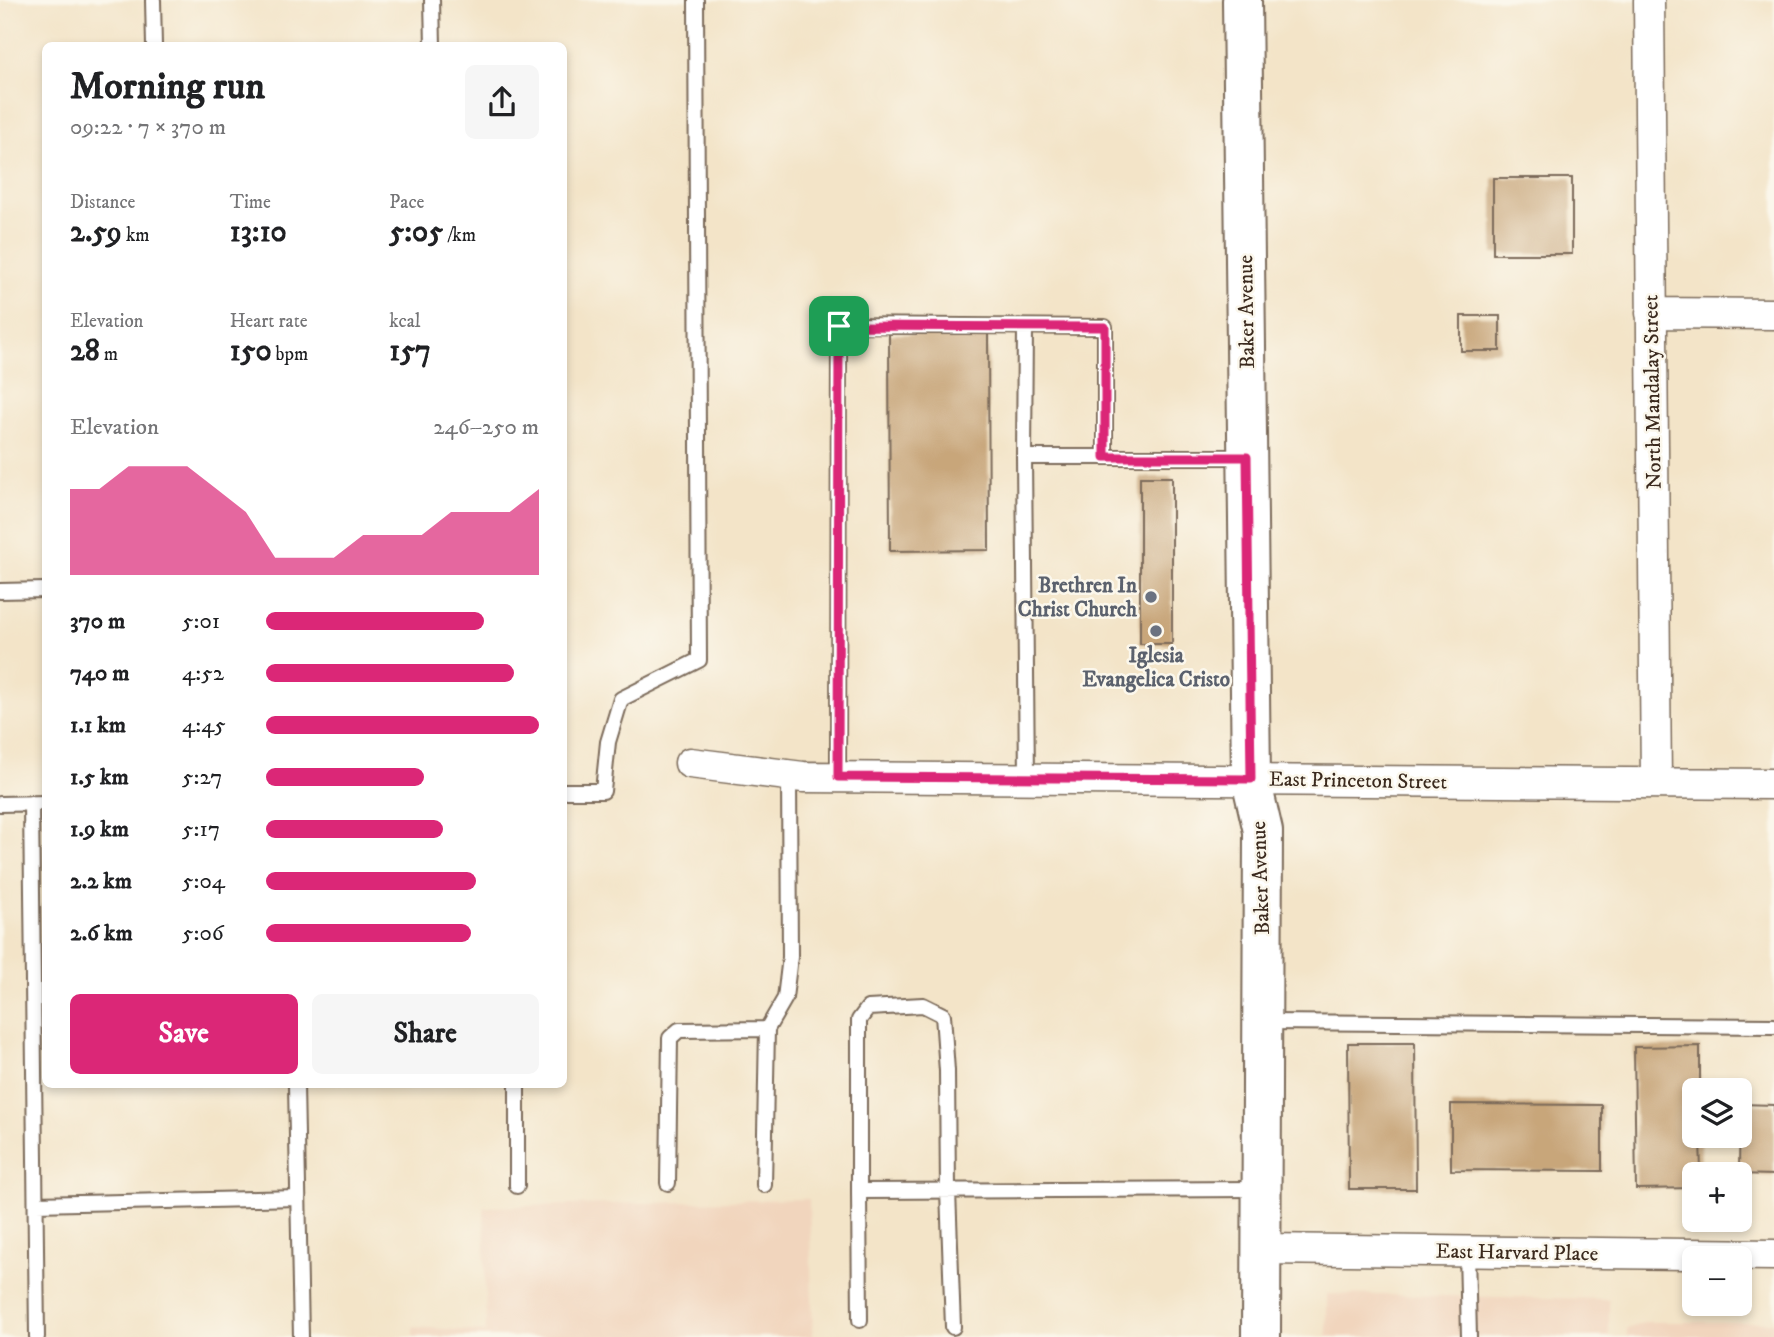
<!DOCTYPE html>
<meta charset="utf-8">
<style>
:root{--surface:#fff;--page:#f6f6f6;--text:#202124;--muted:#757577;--accent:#db2777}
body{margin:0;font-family:"IM FELL DW Pica",serif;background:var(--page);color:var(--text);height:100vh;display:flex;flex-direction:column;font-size:26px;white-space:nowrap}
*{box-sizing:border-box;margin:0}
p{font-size:23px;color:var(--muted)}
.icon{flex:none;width:38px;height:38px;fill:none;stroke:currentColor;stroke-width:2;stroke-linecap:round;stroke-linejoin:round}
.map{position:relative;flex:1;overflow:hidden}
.details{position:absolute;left:42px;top:42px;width:525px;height:1046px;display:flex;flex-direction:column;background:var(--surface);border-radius:10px;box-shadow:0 4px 10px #0003}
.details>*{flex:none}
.fabs{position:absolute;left:1682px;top:1078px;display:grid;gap:14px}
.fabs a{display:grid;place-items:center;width:70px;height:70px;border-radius:10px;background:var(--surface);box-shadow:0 4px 10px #0003;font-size:35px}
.pin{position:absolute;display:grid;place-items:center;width:60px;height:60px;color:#fff;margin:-30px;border-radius:14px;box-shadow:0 4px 10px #0006}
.round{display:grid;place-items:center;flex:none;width:74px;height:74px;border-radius:10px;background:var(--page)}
.overview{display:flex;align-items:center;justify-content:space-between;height:119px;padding:0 28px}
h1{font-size:38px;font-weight:800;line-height:52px}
.figures{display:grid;grid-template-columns:repeat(3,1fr);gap:10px;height:119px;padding:7px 28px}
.figures div{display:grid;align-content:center}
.figures b{font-size:30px;font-weight:800}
.figures small{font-size:19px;font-weight:400}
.figures p{font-size:19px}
.chart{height:196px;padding:14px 28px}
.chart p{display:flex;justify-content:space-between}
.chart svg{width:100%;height:126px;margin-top:7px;fill:var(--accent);opacity:.7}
.button{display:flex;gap:14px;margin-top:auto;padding:14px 28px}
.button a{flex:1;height:80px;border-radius:10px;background:var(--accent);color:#fff;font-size:28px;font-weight:800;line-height:80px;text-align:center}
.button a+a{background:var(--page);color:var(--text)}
ul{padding:0 28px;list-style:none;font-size:23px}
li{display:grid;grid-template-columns:112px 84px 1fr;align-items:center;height:52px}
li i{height:18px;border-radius:9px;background:var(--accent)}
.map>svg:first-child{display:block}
</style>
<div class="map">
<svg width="1774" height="1337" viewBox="0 0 1774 1337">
<rect width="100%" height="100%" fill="#fbf7ec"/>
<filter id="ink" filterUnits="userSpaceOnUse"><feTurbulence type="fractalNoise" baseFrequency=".0143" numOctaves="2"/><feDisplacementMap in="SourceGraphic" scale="14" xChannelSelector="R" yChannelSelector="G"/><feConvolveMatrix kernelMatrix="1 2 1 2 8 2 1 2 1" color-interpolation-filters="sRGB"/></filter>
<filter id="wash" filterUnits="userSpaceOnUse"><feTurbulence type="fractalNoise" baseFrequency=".00686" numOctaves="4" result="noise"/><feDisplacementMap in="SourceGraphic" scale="28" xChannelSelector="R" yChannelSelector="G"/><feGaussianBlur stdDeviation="1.57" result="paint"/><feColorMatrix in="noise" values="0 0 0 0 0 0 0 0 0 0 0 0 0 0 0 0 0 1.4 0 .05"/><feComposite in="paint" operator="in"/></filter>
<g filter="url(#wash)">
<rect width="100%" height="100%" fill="#f3e4c8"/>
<path fill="#f1d5bd" d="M809,1199L813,1337H413V1327L486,1332L484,1207Z
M1327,1294L1609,1299V1337H1327Z
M1646,1322H1774V1337H1627V1329Z"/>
<g id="blocks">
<path fill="#c8a67a" d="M1493,178H1572V254H1493Z
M1461,316H1500V351H1461Z
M889,334H988L989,550L890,551Z
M1140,477H1172V644H1140Z
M1348,1043H1415L1416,1189H1349Z
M1700,1046V1090H1694V1136H1700L1701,1174H1694V1188L1636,1189L1634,1047Z
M1451,1104L1602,1105V1171L1451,1170Z
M1740,1104L1774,1105V1175L1739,1174Z"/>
</g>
</g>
<g filter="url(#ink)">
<use href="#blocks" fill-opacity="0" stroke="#7b6b5a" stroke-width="2"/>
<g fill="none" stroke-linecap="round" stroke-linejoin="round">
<defs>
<path id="lane" d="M153,0L154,46
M432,0L433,46
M1024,457L1025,327
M0,591L46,590
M838,777L839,325L1105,327V457
M1027,778L1024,457H1246
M564,791H603L608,742L621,699L699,660L696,0
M31,803L37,1337
M0,804L46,803
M1263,1022L1774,1026
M296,1085L301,1337
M517,1085V1186
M668,1183L670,1038L679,1030L767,1029L785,998L790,957L789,775
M764,1185L767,1029
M859,1191V1020L868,1008L923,1005L943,1015L947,1071L948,1191L953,1327
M36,1204L298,1198
M1467,1252L1469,1337
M860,1320L859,1191L1260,1189"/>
<path id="street" d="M1649,0L1656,783
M1651,313L1774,314
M690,763L803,777L1774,784
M1261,1249L1774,1255"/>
<path id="secondary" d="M1242,0L1251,779L1263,831L1261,1337"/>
</defs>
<use href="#lane" stroke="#7b6b5a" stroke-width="18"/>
<use href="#street" stroke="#7b6b5a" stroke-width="33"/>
<use href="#secondary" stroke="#7b6b5a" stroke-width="42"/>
<use href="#lane" stroke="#fff" stroke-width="14"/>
<use href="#street" stroke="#fff" stroke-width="30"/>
<use href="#secondary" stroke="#fff" stroke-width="38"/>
</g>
</g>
<g fill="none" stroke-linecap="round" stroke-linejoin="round" filter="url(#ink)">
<defs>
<path id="route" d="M839,326L1105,327V457H1247L1251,779L838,777Z"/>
</defs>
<use href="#route" stroke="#fff" stroke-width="14"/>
<use href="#route" stroke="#db2777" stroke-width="9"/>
</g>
<g fill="#6b7280" stroke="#fbf7ec" stroke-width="2.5">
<circle cx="1151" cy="597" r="7"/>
<circle cx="1156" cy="631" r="7"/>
</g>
<g text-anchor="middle" stroke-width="5" stroke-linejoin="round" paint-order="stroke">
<g font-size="21" fill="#3b2a1e" stroke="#fbf7ec">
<text transform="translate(1246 312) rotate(-91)" y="7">Baker Avenue</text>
<text transform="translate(1652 392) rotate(-91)" y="7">North Mandalay Street</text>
<text transform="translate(1358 780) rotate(1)" y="7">East Princeton Street</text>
<text transform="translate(1260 878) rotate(-92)" y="7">Baker Avenue</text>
<text transform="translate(1517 1252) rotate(1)" y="7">East Harvard Place</text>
</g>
<g font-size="21" font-weight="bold" fill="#5b616d" stroke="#fbf7ec" text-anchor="end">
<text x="1137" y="592">Brethren In<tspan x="1137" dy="24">Christ Church</tspan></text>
<text x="1156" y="662" text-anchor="middle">Iglesia<tspan x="1156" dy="24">Evangelica Cristo</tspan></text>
</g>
</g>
</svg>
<div class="fabs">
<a><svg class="icon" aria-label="layers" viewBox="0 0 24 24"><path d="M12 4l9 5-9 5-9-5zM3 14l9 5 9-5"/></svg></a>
<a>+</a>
<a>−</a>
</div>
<div class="pin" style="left:839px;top:326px;background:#1e9e55"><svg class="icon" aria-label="arrive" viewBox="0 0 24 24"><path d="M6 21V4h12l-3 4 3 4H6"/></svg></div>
<section class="details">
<div class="overview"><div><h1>Morning run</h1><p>09:22 · 7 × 370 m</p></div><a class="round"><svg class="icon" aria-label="share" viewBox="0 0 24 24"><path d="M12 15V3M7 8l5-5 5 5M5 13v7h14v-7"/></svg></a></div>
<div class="figures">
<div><p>Distance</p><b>2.59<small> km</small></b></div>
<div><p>Time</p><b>13:10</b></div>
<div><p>Pace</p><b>5:05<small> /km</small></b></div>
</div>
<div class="figures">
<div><p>Elevation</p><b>28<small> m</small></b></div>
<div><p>Heart rate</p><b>150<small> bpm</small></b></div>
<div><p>kcal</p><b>157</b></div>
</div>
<div class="chart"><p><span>Elevation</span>246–250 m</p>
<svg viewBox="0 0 160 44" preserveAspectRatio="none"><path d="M0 44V14L10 14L20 6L30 6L40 6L50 14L60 22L70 38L80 38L90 38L100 30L110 30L120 30L130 22L140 22L150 22L160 14V44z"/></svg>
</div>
<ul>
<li><b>370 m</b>5:01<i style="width:80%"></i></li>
<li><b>740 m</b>4:52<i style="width:91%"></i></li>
<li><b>1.1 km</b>4:45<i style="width:100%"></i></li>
<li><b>1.5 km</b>5:27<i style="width:58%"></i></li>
<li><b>1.9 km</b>5:17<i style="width:65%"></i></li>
<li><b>2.2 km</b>5:04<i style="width:77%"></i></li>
<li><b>2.6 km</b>5:06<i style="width:75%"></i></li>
</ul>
<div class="button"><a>Save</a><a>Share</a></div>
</section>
</div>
